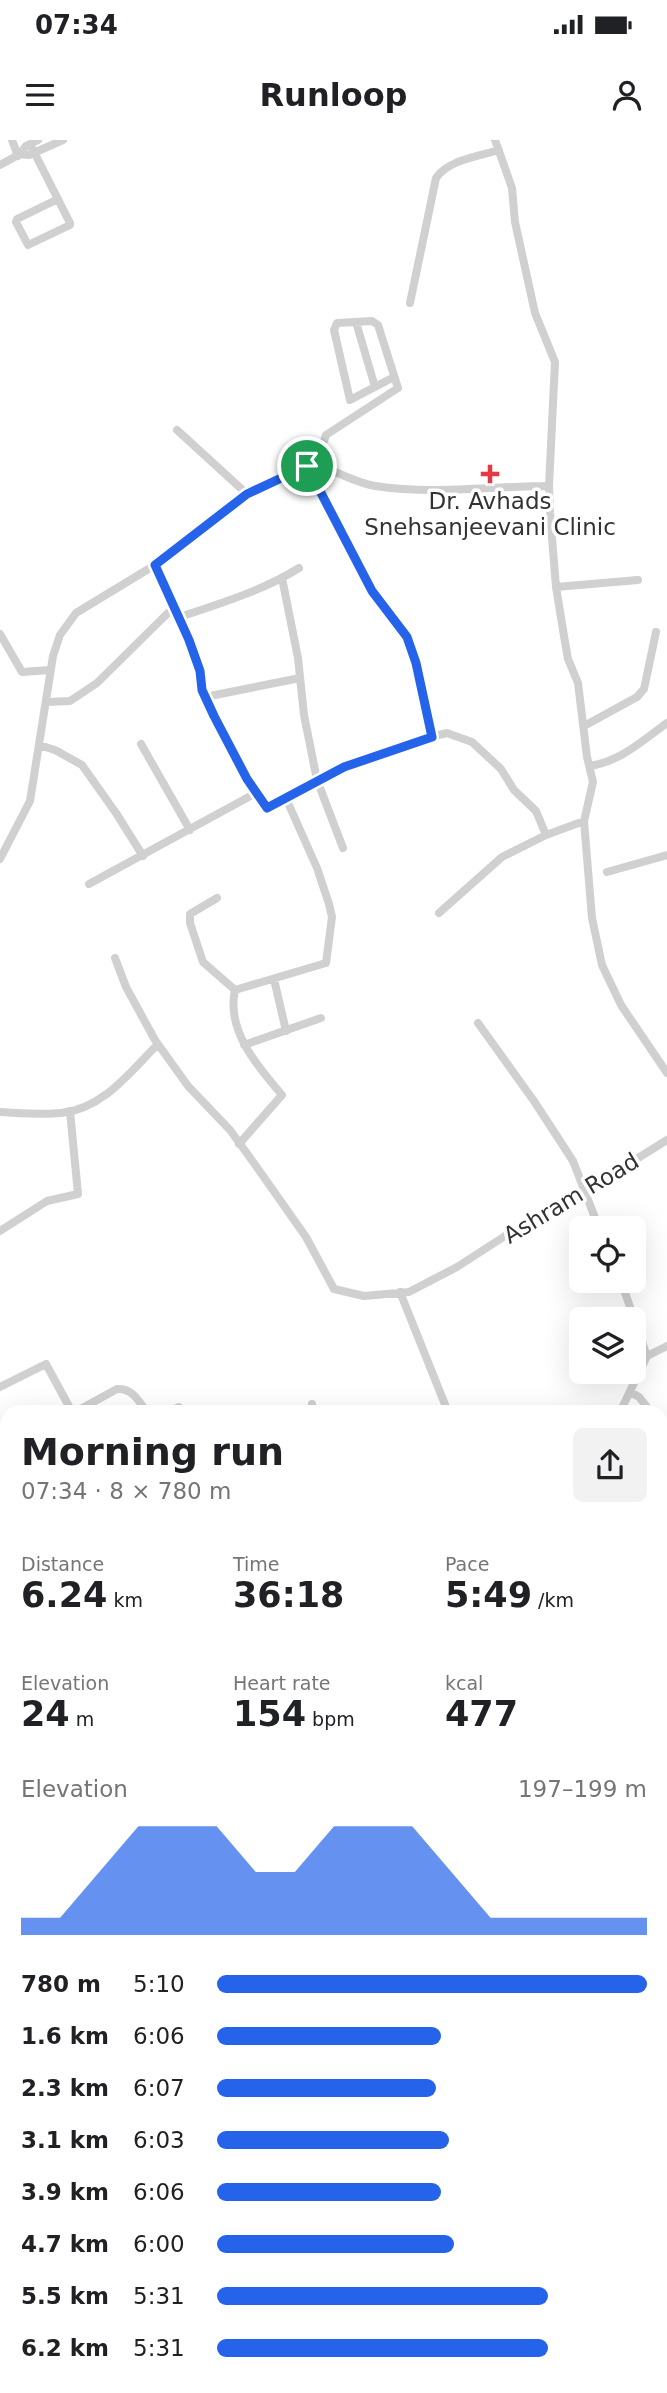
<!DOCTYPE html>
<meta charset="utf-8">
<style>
:root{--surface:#fff;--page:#f2f2f2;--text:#202124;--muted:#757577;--accent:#2563eb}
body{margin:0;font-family:"DejaVu Sans",sans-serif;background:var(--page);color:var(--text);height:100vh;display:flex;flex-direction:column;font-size:26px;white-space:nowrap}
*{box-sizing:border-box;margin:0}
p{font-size:23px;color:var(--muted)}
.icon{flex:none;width:38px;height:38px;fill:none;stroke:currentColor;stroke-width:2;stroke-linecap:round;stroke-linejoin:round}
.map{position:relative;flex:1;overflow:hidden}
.drawer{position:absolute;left:0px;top:1265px;width:668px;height:989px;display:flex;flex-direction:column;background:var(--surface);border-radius:21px 21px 0 0;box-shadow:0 7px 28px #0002}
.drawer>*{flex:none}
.buttons{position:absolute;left:569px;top:1076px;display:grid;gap:14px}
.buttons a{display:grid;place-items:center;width:77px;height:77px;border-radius:10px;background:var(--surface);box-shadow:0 7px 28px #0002;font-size:35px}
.pin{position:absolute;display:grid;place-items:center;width:60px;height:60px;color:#fff;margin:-30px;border:4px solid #fff;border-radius:50%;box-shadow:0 2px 7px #0007}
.round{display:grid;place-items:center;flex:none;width:74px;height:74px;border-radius:10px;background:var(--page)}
.overview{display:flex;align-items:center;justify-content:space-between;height:119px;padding:0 21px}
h1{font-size:38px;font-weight:700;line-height:52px}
.figures{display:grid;grid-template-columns:repeat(3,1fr);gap:10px;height:119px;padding:7px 21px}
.figures div{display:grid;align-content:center}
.figures b{font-size:35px;font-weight:700}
.figures small{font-size:19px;font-weight:400}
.figures p{font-size:19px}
.chart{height:196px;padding:14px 21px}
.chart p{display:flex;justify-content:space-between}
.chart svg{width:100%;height:126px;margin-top:7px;fill:var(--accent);opacity:.7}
ul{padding:0 21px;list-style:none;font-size:23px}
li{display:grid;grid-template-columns:112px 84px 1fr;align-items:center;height:52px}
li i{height:18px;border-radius:9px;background:var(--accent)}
.status{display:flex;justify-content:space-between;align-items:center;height:49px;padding:0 35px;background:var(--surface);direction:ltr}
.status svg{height:19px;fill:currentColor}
header{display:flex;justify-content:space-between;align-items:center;height:91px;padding:0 21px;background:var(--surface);font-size:32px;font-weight:700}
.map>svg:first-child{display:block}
</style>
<div class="status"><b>07:34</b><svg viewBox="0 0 49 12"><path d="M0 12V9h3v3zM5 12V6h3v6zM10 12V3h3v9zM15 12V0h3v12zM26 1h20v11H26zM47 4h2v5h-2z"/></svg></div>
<header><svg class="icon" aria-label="menu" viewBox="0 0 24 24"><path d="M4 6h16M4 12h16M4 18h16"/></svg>Runloop<svg class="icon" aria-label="person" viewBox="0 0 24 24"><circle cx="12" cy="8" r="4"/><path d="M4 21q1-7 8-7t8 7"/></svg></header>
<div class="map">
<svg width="667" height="2253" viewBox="0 0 667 2253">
<rect width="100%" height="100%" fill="#fff"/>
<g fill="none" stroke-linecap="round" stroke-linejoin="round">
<path stroke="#d0d0d0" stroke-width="8" d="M12,0L18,16
M495,0L512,48L515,82L535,173L555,222L549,346L550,373L556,447L564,496L568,519L578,543L587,617L593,642L584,681L592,778L602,825L621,865L667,933
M30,4L70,83V85L28,105L16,82L17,79L58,59
M20,14L29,15L63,0
M0,25L20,14L26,6L38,0
M410,163L436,38C448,20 479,16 499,10
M356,182L375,247
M177,290L247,354
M307,326L372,451L407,497L416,522L432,597
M323,328L322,307L326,295L398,248L378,185L372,181L337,183L334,190L350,260L394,237
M155,425L189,500L200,531L202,550L214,576L248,639L267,668L285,659L289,665L317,728L329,764L332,777L326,823L235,850C226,890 257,926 282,955L239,1004
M282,438L298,518L304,575L317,640L343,708
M556,447L638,440
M180,477C221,463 262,451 299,428
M0,494L22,532L50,530
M205,557L300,538
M47,562L70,561L97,543L175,466
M584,586L637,557L644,549L656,492
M141,604L190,690
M39,605L55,610L82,625L116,673L143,716
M590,626C621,621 642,601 667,583
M285,659L344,627L422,599L447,593L472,602L501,629L514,650L536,671L546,695
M0,719L30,661L53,516L60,495L76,473L155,425L247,354L307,326C331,326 351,342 375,346C433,355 491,346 549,346
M607,732L667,715
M89,744L256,653
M217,758L190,774V783L203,822L235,850
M439,773L502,717L546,695L584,681
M115,818L126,847L155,900L188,946L230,990L256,1026L306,1097L334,1149L364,1156L409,1152L457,1127L505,1096L531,1085L667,1000
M274,839L286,891
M478,883L534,961L573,1021L599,1088
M244,905L321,878
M0,972C20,973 41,975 61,973C103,969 130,932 158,904
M0,1091L47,1061L78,1054L70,971
M621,1141L647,1216
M400,1152L448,1272
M0,1247L46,1224L72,1272
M630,1252L639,1257L651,1272
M312,1264L314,1272
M75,1272L117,1249C133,1248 138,1261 147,1272
M167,1272L179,1267L184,1272
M620,1272L647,1216L667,1206
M662,1286L667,1296
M0,1321L7,1332
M662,1385L667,1382
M662,1398L667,1395
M662,1438L667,1465
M0,1498L7,1500
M0,1584L7,1592
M662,1610L667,1604
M0,1663L3,1623L7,1617
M0,1699L7,1697
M0,1706L7,1704
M662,1738L667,1736
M662,1761L667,1775
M662,1789L667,1788
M0,1792L7,1798
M0,1855L7,1861
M662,1949L667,1948
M0,2005L3,2022H0
M662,2030L667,2027
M662,2211L667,2209
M0,2242L7,2232
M231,2247L241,2253
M406,2253L459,2247"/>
<path stroke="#ababab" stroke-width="10" d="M0,2179L7,2190
M0,2209L7,2218
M52,2247L62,2253
M86,2247L96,2253"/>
</g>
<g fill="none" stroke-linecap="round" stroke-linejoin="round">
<defs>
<path id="route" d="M307,326L372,451L407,497L416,523L432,597L344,627L267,668L247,639L214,576L202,550L200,531L189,500L155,425L247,354Z"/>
</defs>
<use href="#route" stroke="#fff" stroke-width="14"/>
<use href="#route" stroke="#2563eb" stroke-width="9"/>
</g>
<path fill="#e63946" stroke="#fff" stroke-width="2.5" d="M486.5 323.5h7v7h7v7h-7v7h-7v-7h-7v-7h7z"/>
<g text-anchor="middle" stroke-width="7" stroke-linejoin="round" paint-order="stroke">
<g font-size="23" fill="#333" stroke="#fff">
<text x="490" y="369">Dr. Avhads<tspan x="490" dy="26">Snehsanjeevani Clinic</tspan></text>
</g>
<g font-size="23" fill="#333" stroke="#fff">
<text transform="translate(571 1058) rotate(-31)" y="8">Ashram Road</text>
</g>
</g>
</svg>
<div class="buttons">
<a><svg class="icon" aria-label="locate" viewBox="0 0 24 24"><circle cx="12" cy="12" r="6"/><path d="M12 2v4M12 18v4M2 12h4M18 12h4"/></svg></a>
<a><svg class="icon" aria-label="layers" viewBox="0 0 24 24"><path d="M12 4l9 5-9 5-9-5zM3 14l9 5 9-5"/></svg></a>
</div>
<div class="pin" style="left:307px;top:326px;background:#1e9e55"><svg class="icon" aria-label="arrive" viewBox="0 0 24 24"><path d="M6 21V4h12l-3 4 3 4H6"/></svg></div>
<section class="drawer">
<div class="overview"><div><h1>Morning run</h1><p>07:34 · 8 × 780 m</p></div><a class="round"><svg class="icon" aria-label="share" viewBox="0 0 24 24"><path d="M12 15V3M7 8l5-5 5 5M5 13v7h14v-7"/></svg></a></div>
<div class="figures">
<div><p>Distance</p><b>6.24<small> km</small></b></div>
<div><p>Time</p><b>36:18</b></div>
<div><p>Pace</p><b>5:49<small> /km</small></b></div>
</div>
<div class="figures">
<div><p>Elevation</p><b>24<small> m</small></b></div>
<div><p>Heart rate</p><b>154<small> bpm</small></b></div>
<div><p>kcal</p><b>477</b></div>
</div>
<div class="chart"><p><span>Elevation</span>197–199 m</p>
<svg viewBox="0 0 160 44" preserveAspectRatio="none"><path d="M0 44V38L10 38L20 22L30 6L40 6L50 6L60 22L70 22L80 6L90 6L100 6L110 22L120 38L130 38L140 38L150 38L160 38V44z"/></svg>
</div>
<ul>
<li><b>780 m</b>5:10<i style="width:100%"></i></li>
<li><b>1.6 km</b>6:06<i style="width:52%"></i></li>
<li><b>2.3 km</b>6:07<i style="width:51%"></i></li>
<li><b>3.1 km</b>6:03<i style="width:54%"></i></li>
<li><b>3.9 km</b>6:06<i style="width:52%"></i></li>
<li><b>4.7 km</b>6:00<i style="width:55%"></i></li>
<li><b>5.5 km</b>5:31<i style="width:77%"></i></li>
<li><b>6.2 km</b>5:31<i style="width:77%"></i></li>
</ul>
</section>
</div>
